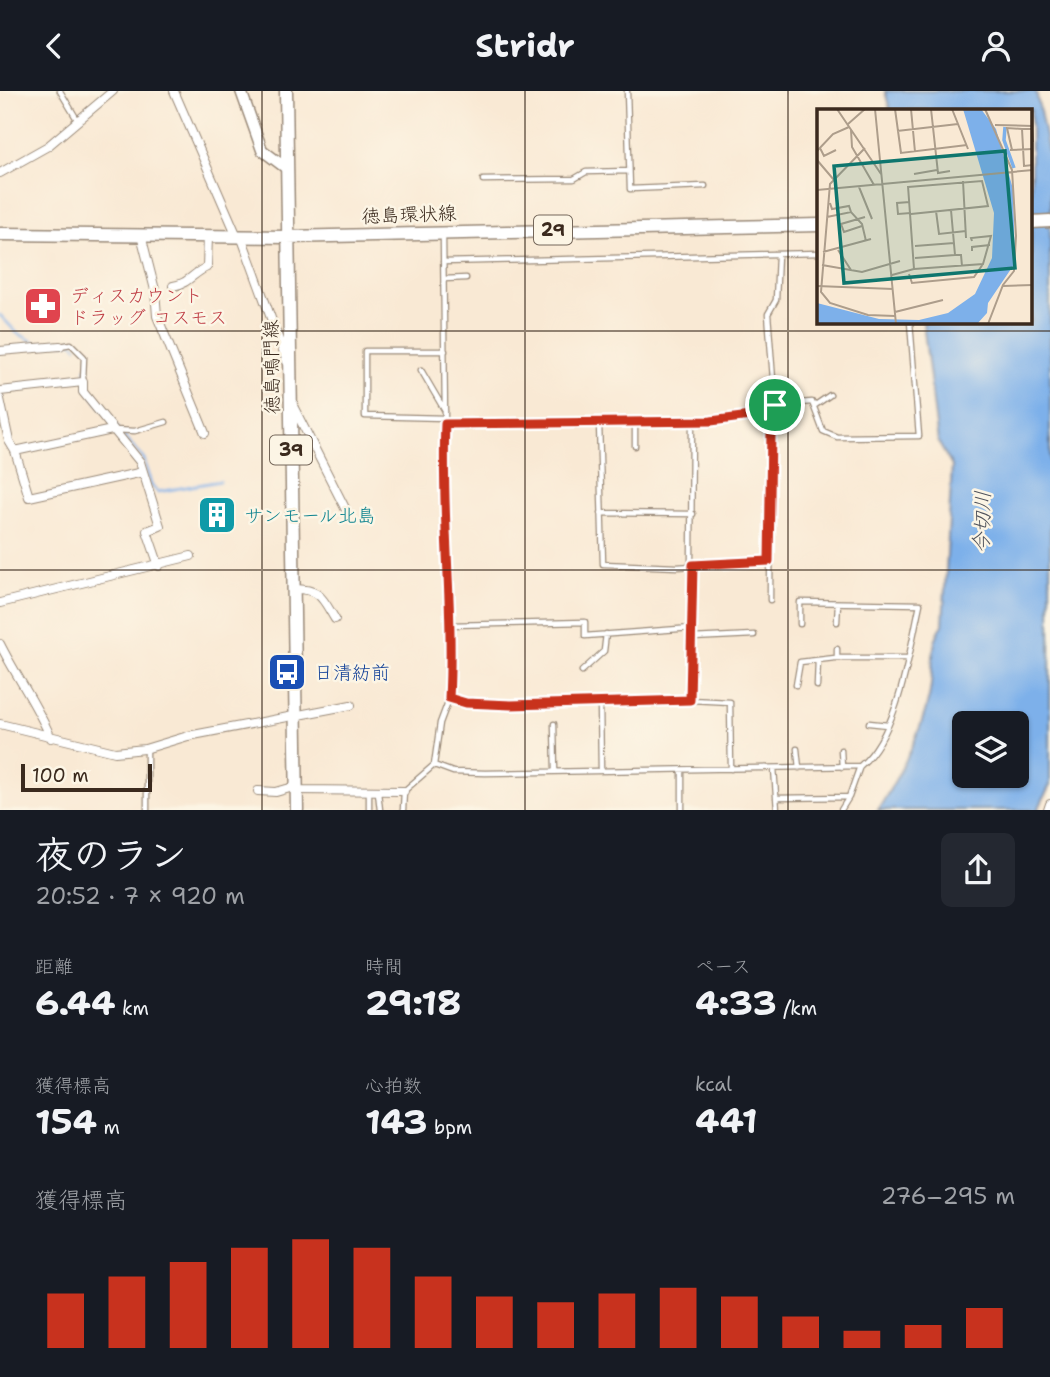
<!DOCTYPE html>
<html lang="ja">
<meta charset="utf-8">
<style>
:root{--surface:#171b24;--page:#242831;--text:#f1f3f6;--muted:#9ea1a6;--accent:#c8321e}
body{margin:0;font-family:"Shantell Sans","Klee One",sans-serif;background:var(--page);color:var(--text);height:100vh;display:flex;flex-direction:column;font-size:26px;white-space:nowrap}
*{box-sizing:border-box;margin:0}
p{font-size:23px;color:var(--muted)}
.icon{flex:none;width:38px;height:38px;fill:none;stroke:currentColor;stroke-width:2;stroke-linecap:round;stroke-linejoin:round}
.map{position:relative;height:719px;overflow:hidden}
.drawer{display:flex;flex-direction:column;background:var(--surface);flex:1}
.drawer>*{flex:none}
.controls{position:absolute;left:952px;top:620px;display:grid;gap:14px}
.controls a{display:grid;place-items:center;width:77px;height:77px;border-radius:10px;background:var(--surface);box-shadow:0 2px 5px #0004;font-size:35px}
.scale{position:absolute;left:21px;bottom:18px;width:131px;box-sizing:border-box;padding-left:7px;border:4px solid #3b2a1e;border-top:0;font-size:19px;line-height:24px;white-space:nowrap;color:#3b2a1e;-webkit-text-stroke:5px #fcf5e5;paint-order:stroke}
.pin{position:absolute;display:grid;place-items:center;width:60px;height:60px;color:#fff;margin:-30px;border:4px solid #fff;border-radius:50%;box-shadow:0 2px 7px #0007}
.round{display:grid;place-items:center;flex:none;width:74px;height:74px;border-radius:10px;background:var(--page)}
.head{display:flex;align-items:center;justify-content:space-between;height:119px;padding:0 35px}
h1{font-size:38px;font-weight:700;line-height:52px}
.figures{display:grid;grid-template-columns:repeat(3,1fr);gap:10px;height:119px;padding:7px 35px}
.figures div{display:grid;align-content:center}
.figures b{font-size:35px;font-weight:700}
.figures small{font-size:19px;font-weight:400}
.figures p{font-size:19px}
.chart{height:196px;padding:14px 35px}
.chart p{display:flex;justify-content:space-between}
.chart svg{width:100%;height:126px;margin-top:7px;stroke:var(--accent);stroke-width:6}
header{display:flex;justify-content:space-between;align-items:center;height:91px;padding:0 35px;background:var(--surface);font-size:32px;font-weight:700}
.map>svg:first-child{display:block}
</style>
<header><svg class="icon" aria-label="back" viewBox="0 0 24 24"><path d="M15 5l-7 7 7 7"/></svg>Stridr<svg class="icon" aria-label="person" viewBox="0 0 24 24"><circle cx="12" cy="8" r="4"/><path d="M4 21q1-7 8-7t8 7"/></svg></header>
<div class="map">
<svg width="1050" height="719" viewBox="0 0 1050 719">
<rect width="100%" height="100%" fill="#fcf5e5"/>
<filter id="ink" filterUnits="userSpaceOnUse"><feTurbulence type="fractalNoise" baseFrequency=".0143" numOctaves="2"/><feDisplacementMap in="SourceGraphic" scale="14" xChannelSelector="R" yChannelSelector="G"/><feConvolveMatrix kernelMatrix="1 2 1 2 8 2 1 2 1" color-interpolation-filters="sRGB"/></filter>
<filter id="wash" filterUnits="userSpaceOnUse"><feTurbulence type="fractalNoise" baseFrequency=".00686" numOctaves="4" result="noise"/><feDisplacementMap in="SourceGraphic" scale="28" xChannelSelector="R" yChannelSelector="G"/><feGaussianBlur stdDeviation="1.57" result="paint"/><feColorMatrix in="noise" values="0 0 0 0 0 0 0 0 0 0 0 0 0 0 0 0 0 1.4 0 .05"/><feComposite in="paint" operator="in"/></filter>
<g filter="url(#wash)">
<rect width="100%" height="100%" fill="#f9e9d4"/>
<path fill="#7db0ea" stroke="#5c6d84" stroke-width="2" fill-rule="evenodd" d="M885,0H1036L1050,70V694L1038,719H878C899,684 920,646 929,606C935,582 928,553 943,534L952,375L938,351L923,231H1031V19H890ZM964,632H1017V684H964Z"/>
<g fill="none" stroke-linecap="round" stroke-linejoin="round">
<path stroke="#7db0ea" stroke-width="2.5" d="M0,224L17,242L38,253
M62,252L73,251L77,256
M86,277L87,297L118,337
M122,343L144,368L151,394L158,401L220,390"/>
</g>
</g>
<g filter="url(#ink)">
<g fill="none" stroke-linecap="round" stroke-linejoin="round">
<defs>
<path id="service" d="M60,0L78,30
M627,0L630,98L705,95
M483,89L574,88L586,81L629,80
M443,171L819,162
M444,188L466,187
M60,255L71,253L84,266L83,290
M445,260H365V325L445,327
M421,279L445,320
M814,315L830,304
M692,330L690,609L730,611L731,678
M635,331V355
M599,332L603,473L677,476L769,470
M445,333L711,330L758,324L775,314L812,311L823,340L837,346L919,345L910,231
M113,339L135,340L166,331
M601,422L693,423
M770,509L771,342L775,314L768,223L776,209L778,164
M837,531L838,512
M450,534L585,531V545L692,537
M692,547L754,544
M837,558V567
M582,580L604,560L606,543
M796,594L800,571L835,567H908
M817,595L818,569
M449,608L466,612L511,614L690,609
M600,612L601,680
M869,632L888,634
M554,633L555,680
M147,658V719
M797,658L799,677
M841,659L842,676
M434,674L453,681L485,682L860,675C899,642 909,562 920,513L800,511V533
M774,677L777,719
M682,679V719
M378,701L380,719
M776,707L849,706
M369,719V701
M403,719L404,700L434,674L440,632L449,608L452,558L443,392L445,327L443,145
M841,719L849,706L860,675"/>
<path id="minor" d="M174,0L237,145
M0,82L48,55L113,0
M141,144L155,199L157,225L205,342
M241,145L287,271
M173,195C188,193 193,182 207,176L208,145
M0,260L60,255
M0,300L83,291V301L140,371L160,435L147,440L159,475
M0,308L9,350L15,360
M292,313L346,419
M112,339L15,360L29,406L143,381
M294,498C321,498 322,507 335,528
M0,512L191,465
M0,553C16,585 37,614 51,647
M0,633L115,661L145,658L188,645L351,614
M297,699L404,700
M258,700L276,701L297,695
M1048,719L1050,713"/>
<path id="tertiary" d="M241,0L262,59L286,77"/>
<path id="primary" d="M286,0L297,719
M1031,131L1050,130
M0,143L287,146L819,134"/>
</defs>
<use href="#service" stroke="#9a8a79" stroke-width="7"/>
<use href="#minor" stroke="#9a8a79" stroke-width="10"/>
<use href="#tertiary" stroke="#9a8a79" stroke-width="13"/>
<use href="#primary" stroke="#9a8a79" stroke-width="15"/>
<use href="#service" stroke="#fff" stroke-width="4.5"/>
<use href="#minor" stroke="#fff" stroke-width="8"/>
<use href="#tertiary" stroke="#fff" stroke-width="10"/>
<use href="#primary" stroke="#fff" stroke-width="12"/>
</g>
</g>
<g fill="none" stroke-linecap="round" stroke-linejoin="round" filter="url(#ink)">
<defs>
<path id="route" d="M775,314L771,342L769,470L693,474L690,609L511,614L466,612L449,607C454,516 441,425 445,333L711,330L758,324Z"/>
</defs>
<use href="#route" stroke="#fff" stroke-width="14"/>
<use href="#route" stroke="#c8321e" stroke-width="9"/>
</g>
<path fill="none" stroke="#3b2a1e" stroke-width="2" stroke-opacity="0.55" d="M262,0V719M525,0V719M788,0V719M0,240H1050M0,479H1050"/>
<defs>
<symbol id="pharmacy-square" viewBox="-11 -11 22 22"><rect x="-9" y="-9" width="18" height="18" rx="4" fill="#e0444e" stroke="#fcf5e5"/><path d="M-2-6h4v4h4v4h-4v4h-4v-4h-4v-4h4Z" fill="#fff"/></symbol>
<symbol id="building-square" viewBox="-11 -11 22 22"><rect x="-9" y="-9" width="18" height="18" rx="4" fill="#0f9aa8" stroke="#fcf5e5"/><path d="M-4-6H4V6H1V3H-1V6H-4ZM-2.5-4.3h1.7v1.8h-1.7ZM.8-4.3h1.7v1.8H.8ZM-2.5-1h1.7V.8h-1.7ZM.8-1h1.7V.8H.8Z" fill="#fff"/></symbol>
<symbol id="bus-square" viewBox="-11 -11 22 22"><rect x="-9" y="-9" width="18" height="18" rx="4" fill="#1a4fb4" stroke="#fcf5e5"/><path d="M-5-6H5V4H4V6H2V4H-2V6H-4V4H-5ZM-3.5-4V0h7V-4ZM-3.5 1.2v1.5H-2V1.2ZM2 1.2v1.5H3.5V1.2Z" fill="#fff"/></symbol>
</defs>
<g fill-rule="evenodd">
<use href="#pharmacy-square" x="21" y="193" width="44" height="44"/>
<use href="#building-square" x="195" y="402" width="44" height="44"/>
<use href="#bus-square" x="265" y="559" width="44" height="44"/>
</g>
<g text-anchor="middle" stroke-width="5" stroke-linejoin="round" paint-order="stroke">
<g fill="#fcf5e5" stroke="#75675a" stroke-width="2">
<rect x="534" y="124.5" width="38" height="29" rx="5"/>
<rect x="270" y="344.5" width="42" height="29" rx="5"/>
</g>
<g font-size="18" font-weight="bold" fill="#3b2a1e">
<text x="553" y="145">29</text>
<text x="291" y="365">39</text>
</g>
<g font-size="19" fill="#3b2a1e" stroke="#fcf5e5">
<text transform="translate(409 123) rotate(-2)" y="7">徳島環状線</text>
<text transform="translate(271 276) rotate(-91)" y="7">徳島鳴門線</text>
</g>
<g font-size="19" fill="#be3a42" stroke="#fcf5e5" text-anchor="start">
<text x="70" y="211">ディスカウント<tspan x="70" dy="22">ドラッグ コスモス</tspan></text>
</g>
<g font-size="19" fill="#0d838f" stroke="#fcf5e5" text-anchor="start">
<text x="244" y="431">サンモール北島</text>
</g>
<g font-size="19" fill="#164399" stroke="#fcf5e5" text-anchor="start">
<text x="314" y="588">日清紡前</text>
</g>
<g font-size="21" font-style="italic" fill="#4f525b" stroke="#fcf5e5">
<text transform="translate(982 431) rotate(-88)" y="7">今切川</text>
</g>
</g>
<g transform="translate(817 18)">
<rect width="215" height="215" fill="#f9e9d4"/>
<path d="M146,0H164L179,20L196,80L198,154L171,194L170,204L160,215H0V194L62,210L102,211L131,204L158,185L175,149L177,104Z" fill="#7db0ea"/>
<path fill="none" stroke="#7db0ea" stroke-width="3.5" d="M188,18L187,31L197,59"/>
<path fill="none" stroke="#ad9d8b" stroke-width="2" d="M20,0L64,65M58,0L79,215M78,0L84,44L150,36M94,0L98,43M114,0L121,64L133,62M135,0L151,40M168,0L195,61L199,127L197,162L186,176L171,215M31,15L48,0M178,16L216,17M34,21L35,38L57,76M80,22L141,15M216,33L215,20H205L207,57L216,56M3,39L7,47L19,41M48,39L13,75L4,183L13,194L51,206M193,41L216,40M195,41L190,19L205,20M0,42L16,25L32,18M0,51L17,71M97,65L120,61M146,72L149,129M42,78L55,110M91,78L165,72L171,97L94,105M0,81L216,61M93,93L80,94L81,105L94,104M13,94L15,100L32,97L34,103M134,101L138,146H144L145,157M119,102L122,125L149,122M10,108L34,103L45,115L49,132M45,117L27,123L24,115L48,108M98,137L137,134M21,141L34,161M155,142V138L173,136M6,143L54,130M98,149L138,146M5,156L45,163L83,152M97,160L166,155L174,127L154,129L155,132M92,165L95,174L157,168L166,155M75,166L97,160L91,77M0,177L76,180M186,177L216,176M78,203L126,191M51,206L78,207"/>
<path fill="#0f766e" fill-opacity="0.15" stroke="#0f766e" stroke-width="3.5" d="M188,42L198,159L27,174L17,57Z"/>
<rect width="215" height="215" fill="none" stroke="#3b2a1e" stroke-width="3.5"/>
</g>
</svg>
<div class="controls">
<a><svg class="icon" aria-label="layers" viewBox="0 0 24 24"><path d="M12 4l9 5-9 5-9-5zM3 14l9 5 9-5"/></svg></a>
</div>
<div class="scale">100 m</div>
<div class="pin" style="left:775px;top:314px;background:#1e9e55"><svg class="icon" aria-label="arrive" viewBox="0 0 24 24"><path d="M6 21V4h12l-3 4 3 4H6"/></svg></div>
</div>
<section class="drawer">
<div class="head"><div><h1>夜のラン</h1><p>20:52 · 7 × 920 m</p></div><a class="round"><svg class="icon" aria-label="share" viewBox="0 0 24 24"><path d="M12 15V3M7 8l5-5 5 5M5 13v7h14v-7"/></svg></a></div>
<div class="figures">
<div><p>距離</p><b>6.44<small> km</small></b></div>
<div><p>時間</p><b>29:18</b></div>
<div><p>ペース</p><b>4:33<small> /km</small></b></div>
</div>
<div class="figures">
<div><p>獲得標高</p><b>154<small> m</small></b></div>
<div><p>心拍数</p><b>143<small> bpm</small></b></div>
<div><p>kcal</p><b>441</b></div>
</div>
<div class="chart"><p><span>獲得標高</span>276–295 m</p>
<svg viewBox="0 0 160 44" preserveAspectRatio="none"><path d="M5 44V25M15 44V19M25 44V14M35 44V9M45 44V6M55 44V9M65 44V19M75 44V26M85 44V28M95 44V25M105 44V23M115 44V26M125 44V33M135 44V38M145 44V36M155 44V30"/></svg>
</div>
</section>
